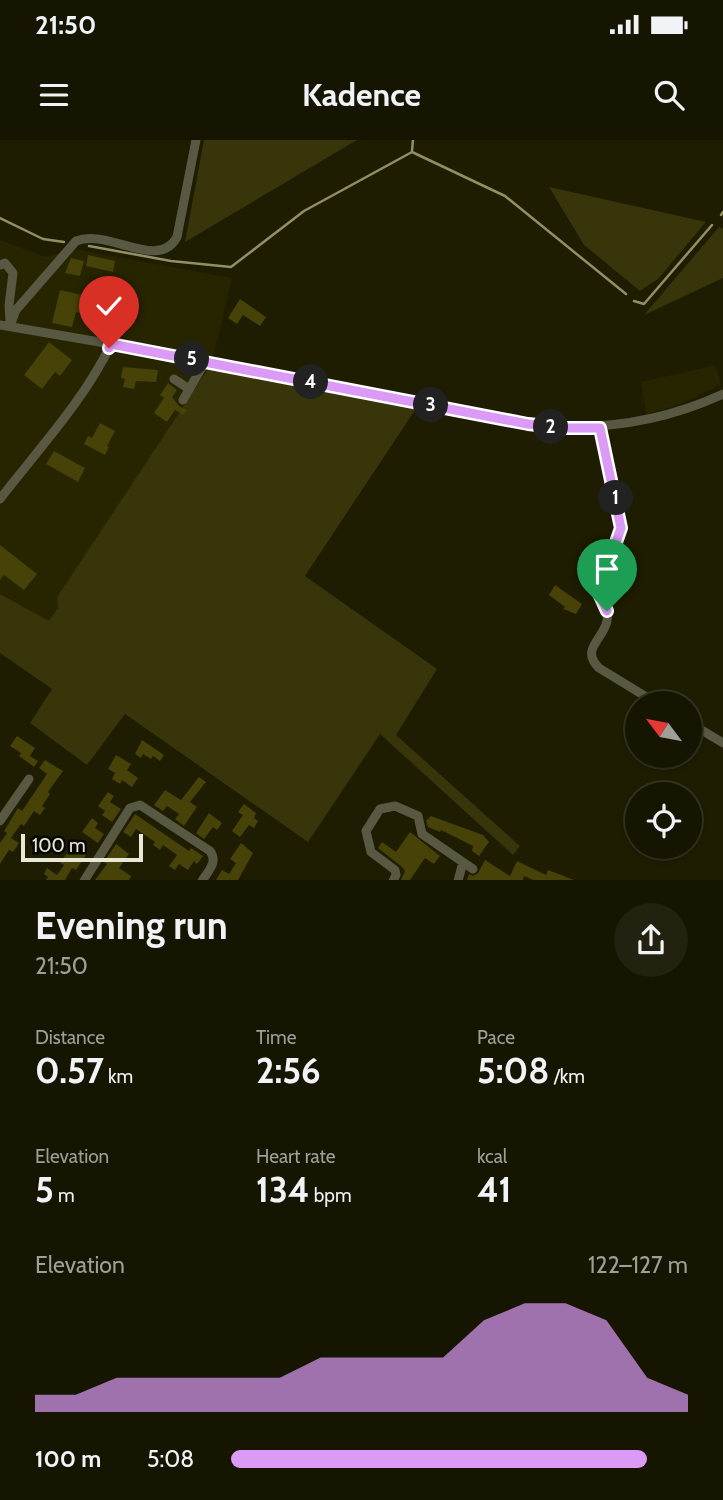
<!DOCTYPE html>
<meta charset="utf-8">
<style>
:root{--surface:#161501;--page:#232210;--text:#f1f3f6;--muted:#9e9f99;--line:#353423;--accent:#da9af6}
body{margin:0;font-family:Cabin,sans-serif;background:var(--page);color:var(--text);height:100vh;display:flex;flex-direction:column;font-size:26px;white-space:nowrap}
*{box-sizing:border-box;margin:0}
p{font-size:23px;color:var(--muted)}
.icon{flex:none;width:38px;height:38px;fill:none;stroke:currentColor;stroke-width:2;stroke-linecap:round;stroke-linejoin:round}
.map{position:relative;height:740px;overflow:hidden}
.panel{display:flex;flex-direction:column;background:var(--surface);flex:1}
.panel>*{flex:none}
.needle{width:46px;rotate:302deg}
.controls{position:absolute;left:625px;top:551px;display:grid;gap:14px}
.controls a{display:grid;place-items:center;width:77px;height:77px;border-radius:50%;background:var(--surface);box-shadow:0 2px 5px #0004,0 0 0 2px var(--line);font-size:35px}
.scale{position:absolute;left:21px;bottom:18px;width:122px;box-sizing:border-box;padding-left:7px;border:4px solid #e9e8d7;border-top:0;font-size:19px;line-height:24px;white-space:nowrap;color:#e9e8d7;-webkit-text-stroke:5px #070601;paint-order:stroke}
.pin{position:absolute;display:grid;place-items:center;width:60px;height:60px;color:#fff;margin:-72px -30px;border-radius:50% 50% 50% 0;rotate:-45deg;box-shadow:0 0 7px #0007}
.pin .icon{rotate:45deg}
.km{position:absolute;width:35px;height:35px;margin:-18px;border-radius:50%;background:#222;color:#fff;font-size:19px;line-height:35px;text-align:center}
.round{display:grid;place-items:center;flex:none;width:74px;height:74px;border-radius:37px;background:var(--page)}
.overview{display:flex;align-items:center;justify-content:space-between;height:119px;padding:0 35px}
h1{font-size:38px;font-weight:700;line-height:52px}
.metrics{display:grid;grid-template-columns:repeat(3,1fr);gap:10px;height:119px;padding:7px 35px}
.metrics div{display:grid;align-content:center}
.metrics b{font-size:35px;font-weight:700}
.metrics small{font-size:19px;font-weight:400}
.metrics p{font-size:19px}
.chart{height:196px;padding:14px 35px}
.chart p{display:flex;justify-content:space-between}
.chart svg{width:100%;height:126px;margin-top:7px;fill:var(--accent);opacity:.7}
ul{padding:0 35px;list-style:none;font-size:23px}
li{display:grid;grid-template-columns:112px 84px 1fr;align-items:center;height:52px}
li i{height:18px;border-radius:9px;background:var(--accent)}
.status{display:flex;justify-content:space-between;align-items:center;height:49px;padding:0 35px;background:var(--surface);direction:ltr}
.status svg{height:19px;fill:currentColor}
header{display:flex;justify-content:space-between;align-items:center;height:91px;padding:0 35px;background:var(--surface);font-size:32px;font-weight:700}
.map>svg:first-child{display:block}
</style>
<div class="status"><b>21:50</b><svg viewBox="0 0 49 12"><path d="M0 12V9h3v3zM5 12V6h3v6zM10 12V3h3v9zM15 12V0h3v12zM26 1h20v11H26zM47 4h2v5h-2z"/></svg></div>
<header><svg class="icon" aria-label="menu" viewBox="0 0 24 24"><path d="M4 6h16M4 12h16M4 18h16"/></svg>Kadence<svg class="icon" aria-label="search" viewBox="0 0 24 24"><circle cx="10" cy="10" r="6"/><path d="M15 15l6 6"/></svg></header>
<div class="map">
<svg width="723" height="741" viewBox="0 0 723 741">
<rect width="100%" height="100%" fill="#1e1c01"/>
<path fill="#272400" d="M0,100L46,117L75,109L232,138L214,215L208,229L57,457L58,468L49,482L0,454Z
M715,225L721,244L679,265L646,274L641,242Z"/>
<path fill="#38350b" d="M204,0H357L185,102Z
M549,47L706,82L658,139L640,151L584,105Z
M719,87L723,89V138L644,175Z
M208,229L417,267L305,436L437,529L396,595L520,706L513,715L380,594L308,702L125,574L87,625L30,583L52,549L0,513V454L49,481L58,468L57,457Z"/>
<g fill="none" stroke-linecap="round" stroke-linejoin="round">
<path stroke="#928f65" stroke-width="2.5" d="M412,11L413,0
M721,75L723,72
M0,78L43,99L64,102
M89,106L171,121L231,127L304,71L412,12L505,56L626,154
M634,161L644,164L712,85"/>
</g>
<path fill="#464208" d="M88,115L115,121L113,132L86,126Z
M71,118L84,121L80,136L65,133Z
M60,150L112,162L110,175L124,179L121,191L108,189L109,185L105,184L106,179L76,172L72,187L52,183Z
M240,159L266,177L260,186L243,175L237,184L228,178Z
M49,202L72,220L60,236L55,232L42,249L24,235Z
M123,227L158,230L156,242L136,241L134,249L123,247L125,239L121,238Z
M168,243L177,250L172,257L179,266L187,270L184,275L175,270L167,282L154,273L164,258L160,255Z
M100,283L115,291L107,306L109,307L105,315L84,304L88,296L92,298Z
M54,311L85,328L78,342L46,324Z
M0,405L37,434L24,450L4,435L0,440Z
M555,445L582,464L576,474L563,469L565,467L549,455Z
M17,596L35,608L30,616L38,621L34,627L19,616L21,613L10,606Z
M142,600L164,615L160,621L153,616L151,619L143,614L141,618L135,614Z
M116,615L131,624L127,630L138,638L132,647L122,640L120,644L112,639L115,633L108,629Z
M45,620L63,631L48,652L50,654L42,666L45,668L40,675L34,671L24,686L21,684L11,698L19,703L13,712L9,710L0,724V703L7,693L4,691L18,668L22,671L47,634L39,628Z
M199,637L206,642L190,662L197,667L184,686L175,679L179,674L167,666L163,671L154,665L165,650L181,660Z
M108,652L114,656L110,662L121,669L112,682L102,675L105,671L98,666Z
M244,664L256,673L254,678L258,681L254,688L249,685L240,697L232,691L243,675L238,672Z
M209,673L222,683L217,690L213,687L204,699L196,693Z
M135,674L189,711L191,708L203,716L197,724L194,721L188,730L179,724L175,730L169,726L177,715L163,705L160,710L153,705L155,702L136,689L131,697L123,692Z
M431,676L483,695L489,702L479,716L472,711L473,706L441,690L440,692L428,687L426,681Z
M92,678L98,683L95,688L104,694L98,703L82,692Z
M410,692L440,716L434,724L425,718L410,740H401L405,731L402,727L378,708L382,702L396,712Z
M74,703L88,712L76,730L72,728L65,740H46L48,737L44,734L47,728L57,735L64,725L60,723Z
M241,703L253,713L238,740H216L222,730L229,734L236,723L230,719Z
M116,704L129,714L119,728L131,736L129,740H95L107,724L104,722Z
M485,720L510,736L517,721L546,735L548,730L574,740H533L524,736L523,740H467L469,734L473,736L478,733Z"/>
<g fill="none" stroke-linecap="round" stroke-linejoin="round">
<path stroke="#595843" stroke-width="9" d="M0,125L5,123L13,133L9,165L10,181
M0,185L111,204L528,284C597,292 660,283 723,254
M10,186L16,170L76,101C109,88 158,132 177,97L196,0
M174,239L189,249
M183,260L205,222
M600,288C606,313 626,375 619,398C614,413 599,426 597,441C595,455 610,466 607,481C603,500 580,509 599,528L658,564
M0,359C37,311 86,258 111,204
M690,583L723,603
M0,681L29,639
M84,741L130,668L140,665L210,711C218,722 209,730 202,741
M393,741L396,735L395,730L371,712L366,691L380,669L395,666L418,676L422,694L473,729
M458,741L463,722"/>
</g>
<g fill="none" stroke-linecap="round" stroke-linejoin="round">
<defs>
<path id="route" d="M109,208L111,204L528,284L565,288H600L621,388L613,411L597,438V449L607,471"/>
</defs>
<use href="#route" stroke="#fff" stroke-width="14"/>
<use href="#route" stroke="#da9af6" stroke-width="9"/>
</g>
</svg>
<div class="controls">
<a><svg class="needle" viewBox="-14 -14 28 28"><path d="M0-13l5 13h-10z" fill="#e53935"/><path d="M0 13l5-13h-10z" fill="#9e9f99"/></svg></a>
<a><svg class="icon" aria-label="locate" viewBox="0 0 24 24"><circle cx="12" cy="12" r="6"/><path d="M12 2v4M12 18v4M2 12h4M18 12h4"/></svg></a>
</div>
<div class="scale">100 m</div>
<div class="pin" style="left:607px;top:471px;background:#1e9e55"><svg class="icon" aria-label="arrive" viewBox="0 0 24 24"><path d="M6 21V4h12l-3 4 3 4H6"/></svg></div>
<div class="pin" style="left:109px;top:208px;background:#d93025"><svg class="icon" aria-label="check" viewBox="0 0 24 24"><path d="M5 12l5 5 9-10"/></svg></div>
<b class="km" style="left:616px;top:358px">1</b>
<b class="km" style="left:551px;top:287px">2</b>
<b class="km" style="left:431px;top:265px">3</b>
<b class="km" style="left:311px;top:242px">4</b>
<b class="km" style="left:192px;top:219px">5</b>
</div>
<section class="panel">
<div class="overview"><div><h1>Evening run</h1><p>21:50</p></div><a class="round"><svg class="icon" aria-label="share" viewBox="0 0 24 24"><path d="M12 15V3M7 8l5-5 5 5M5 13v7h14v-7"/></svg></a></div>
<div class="metrics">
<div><p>Distance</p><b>0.57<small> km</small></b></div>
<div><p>Time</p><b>2:56</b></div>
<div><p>Pace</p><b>5:08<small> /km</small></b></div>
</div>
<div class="metrics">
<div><p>Elevation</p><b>5<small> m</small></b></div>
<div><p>Heart rate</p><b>134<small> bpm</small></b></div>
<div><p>kcal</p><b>41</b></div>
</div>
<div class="chart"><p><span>Elevation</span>122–127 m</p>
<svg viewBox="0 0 160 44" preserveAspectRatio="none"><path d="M0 44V38L10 38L20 32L30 32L40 32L50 32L60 32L70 25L80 25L90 25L100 25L110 12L120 6L130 6L140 12L150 32L160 38V44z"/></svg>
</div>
<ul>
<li><b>100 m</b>5:08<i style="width:91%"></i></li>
</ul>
</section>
